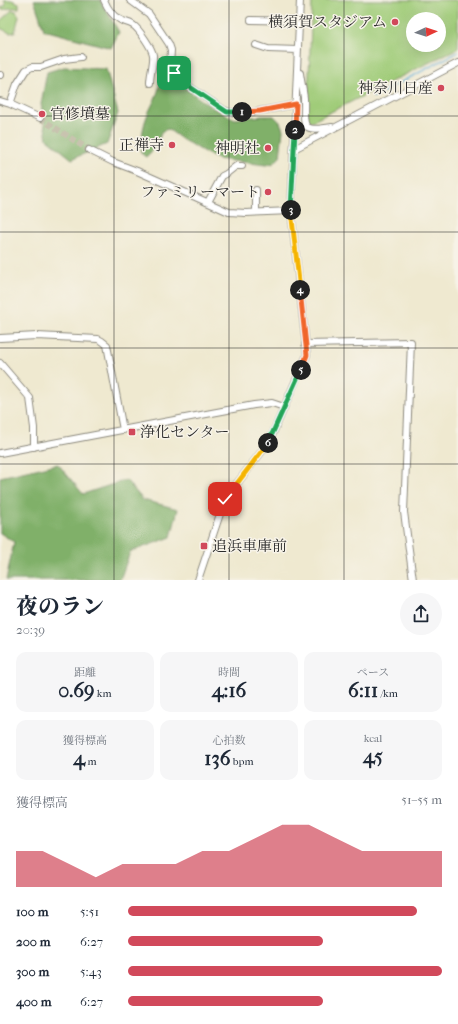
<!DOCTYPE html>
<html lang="ja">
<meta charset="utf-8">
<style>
:root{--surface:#fff;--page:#f6f6f7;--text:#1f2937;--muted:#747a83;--accent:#d1495b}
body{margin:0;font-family:"IM FELL French Canon","Noto Serif JP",serif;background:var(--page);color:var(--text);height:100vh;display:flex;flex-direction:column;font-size:15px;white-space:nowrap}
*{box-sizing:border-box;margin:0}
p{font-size:13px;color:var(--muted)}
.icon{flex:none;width:22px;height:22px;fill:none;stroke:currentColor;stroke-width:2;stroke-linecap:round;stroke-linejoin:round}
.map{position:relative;height:580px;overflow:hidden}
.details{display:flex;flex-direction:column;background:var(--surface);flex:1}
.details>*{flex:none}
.needle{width:26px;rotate:86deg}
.tools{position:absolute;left:406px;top:12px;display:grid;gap:8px}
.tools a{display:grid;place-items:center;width:40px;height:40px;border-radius:50%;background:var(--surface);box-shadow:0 4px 16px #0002;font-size:20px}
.pin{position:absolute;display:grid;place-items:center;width:34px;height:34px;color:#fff;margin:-17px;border-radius:8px;box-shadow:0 2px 6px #0006}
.km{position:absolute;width:20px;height:20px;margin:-10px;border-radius:50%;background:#222;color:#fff;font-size:11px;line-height:20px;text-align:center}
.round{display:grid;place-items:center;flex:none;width:42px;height:42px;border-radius:21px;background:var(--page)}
.headline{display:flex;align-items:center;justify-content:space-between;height:68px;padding:0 16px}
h1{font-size:22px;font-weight:800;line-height:30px}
.metrics{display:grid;grid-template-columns:repeat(3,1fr);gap:6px;height:68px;padding:4px 16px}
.metrics div{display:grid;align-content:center;border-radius:10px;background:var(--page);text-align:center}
.metrics b{font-size:20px;font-weight:800}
.metrics small{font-size:11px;font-weight:400}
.metrics p{font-size:11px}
.chart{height:112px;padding:8px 16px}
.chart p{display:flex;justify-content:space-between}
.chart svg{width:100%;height:72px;margin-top:4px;fill:var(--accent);opacity:.7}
ul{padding:0 16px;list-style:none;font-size:13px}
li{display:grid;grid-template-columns:64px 48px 1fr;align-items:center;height:30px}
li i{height:10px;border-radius:5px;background:var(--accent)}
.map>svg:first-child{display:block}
</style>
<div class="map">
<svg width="458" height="580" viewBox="0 0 458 580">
<rect width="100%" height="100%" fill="#f7f3e8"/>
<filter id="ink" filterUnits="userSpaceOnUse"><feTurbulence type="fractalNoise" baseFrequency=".025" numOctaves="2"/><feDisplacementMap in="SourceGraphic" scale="8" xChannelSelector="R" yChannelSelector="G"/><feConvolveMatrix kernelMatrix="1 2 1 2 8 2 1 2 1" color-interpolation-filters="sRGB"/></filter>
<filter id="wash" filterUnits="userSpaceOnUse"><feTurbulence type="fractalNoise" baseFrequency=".012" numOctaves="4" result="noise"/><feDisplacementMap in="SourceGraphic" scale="16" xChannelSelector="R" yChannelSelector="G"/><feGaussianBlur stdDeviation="0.9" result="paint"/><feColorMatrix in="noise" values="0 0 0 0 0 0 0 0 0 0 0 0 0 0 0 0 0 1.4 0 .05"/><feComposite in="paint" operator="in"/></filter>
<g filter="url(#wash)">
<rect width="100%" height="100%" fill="#efe9d0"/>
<path fill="#a0cc79" stroke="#667c52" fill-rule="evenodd" d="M4,0H11L19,3V8H11L2,10L1,8L6,5Z
M312,0H458V48L307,124ZM413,19H439V45H413Z
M12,10L16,11L19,16L15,32L10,33L0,28V21Z"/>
<path fill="#80b069" stroke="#566e4a" d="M34,0H100L119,32L111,48L44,30Z
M64,67L106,69L118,113L107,144L72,159L47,139L41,104L47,72Z
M163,75L178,83L211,107L235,119L262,116H274L280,122L283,130L280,157L274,163L266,165L217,159L183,140L168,129L162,131L155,148L146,157L141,153C141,143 142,132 145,122C150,105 160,96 160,78Z
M58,464L83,494L126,480L143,500L178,509L171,537L130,552L120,580H6L14,542L0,533V477Z"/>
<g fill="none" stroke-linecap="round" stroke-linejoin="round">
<path stroke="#61b0db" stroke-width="1.5" d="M373,97L458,52"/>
</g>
</g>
<g filter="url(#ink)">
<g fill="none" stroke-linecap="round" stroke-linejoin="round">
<path stroke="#c8c3af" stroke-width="6" stroke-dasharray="6 3" stroke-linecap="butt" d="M40,118L89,150"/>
<defs>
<path id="minor" d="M104,0C107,7 111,15 119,19C123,22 128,22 133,25C139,29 152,48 153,55C154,63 150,74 150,83
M130,0L149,14L169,44L171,50L170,66L174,73L187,85L224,110C237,118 281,107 296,104
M251,20L299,21
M256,45L268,49L298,50
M300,73C301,81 303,90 304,98C305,125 298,133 332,127
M0,75H1
M0,101L10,104L40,118
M10,104L17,84L26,70L32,67H41L64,59L81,57
M294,149L458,63
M89,150L113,162L137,171L229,212L246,213L291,211
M208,202L222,176L226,174L236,166H242
M256,212V190
M0,338L37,336L98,339L102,341L107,345L123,430
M305,344L411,342L404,512L413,580
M0,363L30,398L34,428V447
M0,453L254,405L272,403L284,407
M198,580L225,499L269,442L307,355L291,211L300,0"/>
</defs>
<use href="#minor" stroke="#8d8a7e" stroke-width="8"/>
<use href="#minor" stroke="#fff" stroke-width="6"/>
</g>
</g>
<g fill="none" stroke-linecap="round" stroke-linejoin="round" filter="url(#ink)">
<defs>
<path id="split-1" d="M174,73L187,85L227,112H242"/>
<path id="split-2" d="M242,112L260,111L296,104L295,130"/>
<path id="split-3" d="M291,210L295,130"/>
<path id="split-4" d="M291,210L300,290"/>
<path id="split-5" d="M300,290L307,355L301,370"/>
<path id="split-6" d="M268,443L301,370"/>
<path id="split-7" d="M225,499L268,443"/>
</defs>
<use href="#split-1" stroke="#fff" stroke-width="8"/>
<use href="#split-2" stroke="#fff" stroke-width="8"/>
<use href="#split-3" stroke="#fff" stroke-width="8"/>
<use href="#split-4" stroke="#fff" stroke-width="8"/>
<use href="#split-5" stroke="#fff" stroke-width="8"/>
<use href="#split-6" stroke="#fff" stroke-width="8"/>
<use href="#split-7" stroke="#fff" stroke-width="8"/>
<use href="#split-1" stroke="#22a559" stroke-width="5"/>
<use href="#split-2" stroke="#f0652b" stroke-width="5"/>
<use href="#split-3" stroke="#22a559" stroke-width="5"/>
<use href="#split-4" stroke="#f5b400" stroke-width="5"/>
<use href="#split-5" stroke="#f0652b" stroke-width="5"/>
<use href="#split-6" stroke="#22a559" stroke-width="5"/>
<use href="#split-7" stroke="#f5b400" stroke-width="5"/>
</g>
<path fill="none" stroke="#2b2b2b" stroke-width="1" stroke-opacity="0.55" d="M114,0V580M229,0V580M344,0V580M0,116H458M0,232H458M0,348H458M0,464H458"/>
<g fill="#d1495b" stroke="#f7f3e8" stroke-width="1.5">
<circle cx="395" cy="22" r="4"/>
<circle cx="441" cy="88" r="4"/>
<circle cx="42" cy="114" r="4"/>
<circle cx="172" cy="145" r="4"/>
<circle cx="268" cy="148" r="4"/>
<circle cx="268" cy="192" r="4"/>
<rect x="128" y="428" width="8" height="8" rx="2"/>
<rect x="200" y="542" width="8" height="8" rx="2"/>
</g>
<g text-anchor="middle" stroke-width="3" stroke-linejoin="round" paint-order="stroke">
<g font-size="15" fill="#2b2b2b" stroke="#f7f3e8" text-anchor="end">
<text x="387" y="27">横須賀スタジアム</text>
<text x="433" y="93">神奈川日産</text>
<text x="50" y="119" text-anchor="start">官修墳墓</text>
<text x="164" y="150">正禅寺</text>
<text x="260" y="153">神明社</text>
<text x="260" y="197">ファミリーマート</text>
<text x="140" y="437" text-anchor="start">浄化センター</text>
<text x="212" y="551" text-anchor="start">追浜車庫前</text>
</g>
</g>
</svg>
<div class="tools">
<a><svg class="needle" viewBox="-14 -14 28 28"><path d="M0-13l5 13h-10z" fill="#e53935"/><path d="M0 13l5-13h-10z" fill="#747a83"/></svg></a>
</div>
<div class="pin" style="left:174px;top:73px;background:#1e9e55"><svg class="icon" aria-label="arrive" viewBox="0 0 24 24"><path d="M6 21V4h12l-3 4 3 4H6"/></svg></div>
<div class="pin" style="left:225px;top:499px;background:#d93025"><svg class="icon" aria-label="check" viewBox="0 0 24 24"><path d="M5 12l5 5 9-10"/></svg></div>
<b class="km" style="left:242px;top:112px">1</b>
<b class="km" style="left:295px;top:130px">2</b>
<b class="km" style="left:291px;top:210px">3</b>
<b class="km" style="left:300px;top:290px">4</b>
<b class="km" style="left:301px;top:370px">5</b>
<b class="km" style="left:268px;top:443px">6</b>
</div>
<section class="details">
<div class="headline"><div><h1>夜のラン</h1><p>20:39</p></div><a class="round"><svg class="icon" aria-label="share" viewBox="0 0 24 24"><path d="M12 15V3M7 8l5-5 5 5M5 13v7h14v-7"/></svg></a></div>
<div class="metrics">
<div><p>距離</p><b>0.69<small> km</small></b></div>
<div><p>時間</p><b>4:16</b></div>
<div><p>ペース</p><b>6:11<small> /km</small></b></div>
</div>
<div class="metrics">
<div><p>獲得標高</p><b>4<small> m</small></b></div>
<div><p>心拍数</p><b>136<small> bpm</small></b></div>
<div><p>kcal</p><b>45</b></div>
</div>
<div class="chart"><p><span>獲得標高</span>51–55 m</p>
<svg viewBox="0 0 160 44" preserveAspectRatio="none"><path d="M0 44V22L10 22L20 30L30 38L40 30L50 30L60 30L70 22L80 22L90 14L100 6L110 6L120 14L130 22L140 22L150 22L160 22V44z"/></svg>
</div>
<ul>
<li><b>100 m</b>5:51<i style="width:92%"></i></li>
<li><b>200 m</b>6:27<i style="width:62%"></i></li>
<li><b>300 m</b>5:43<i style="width:100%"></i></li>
<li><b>400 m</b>6:27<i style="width:62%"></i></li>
</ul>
</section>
